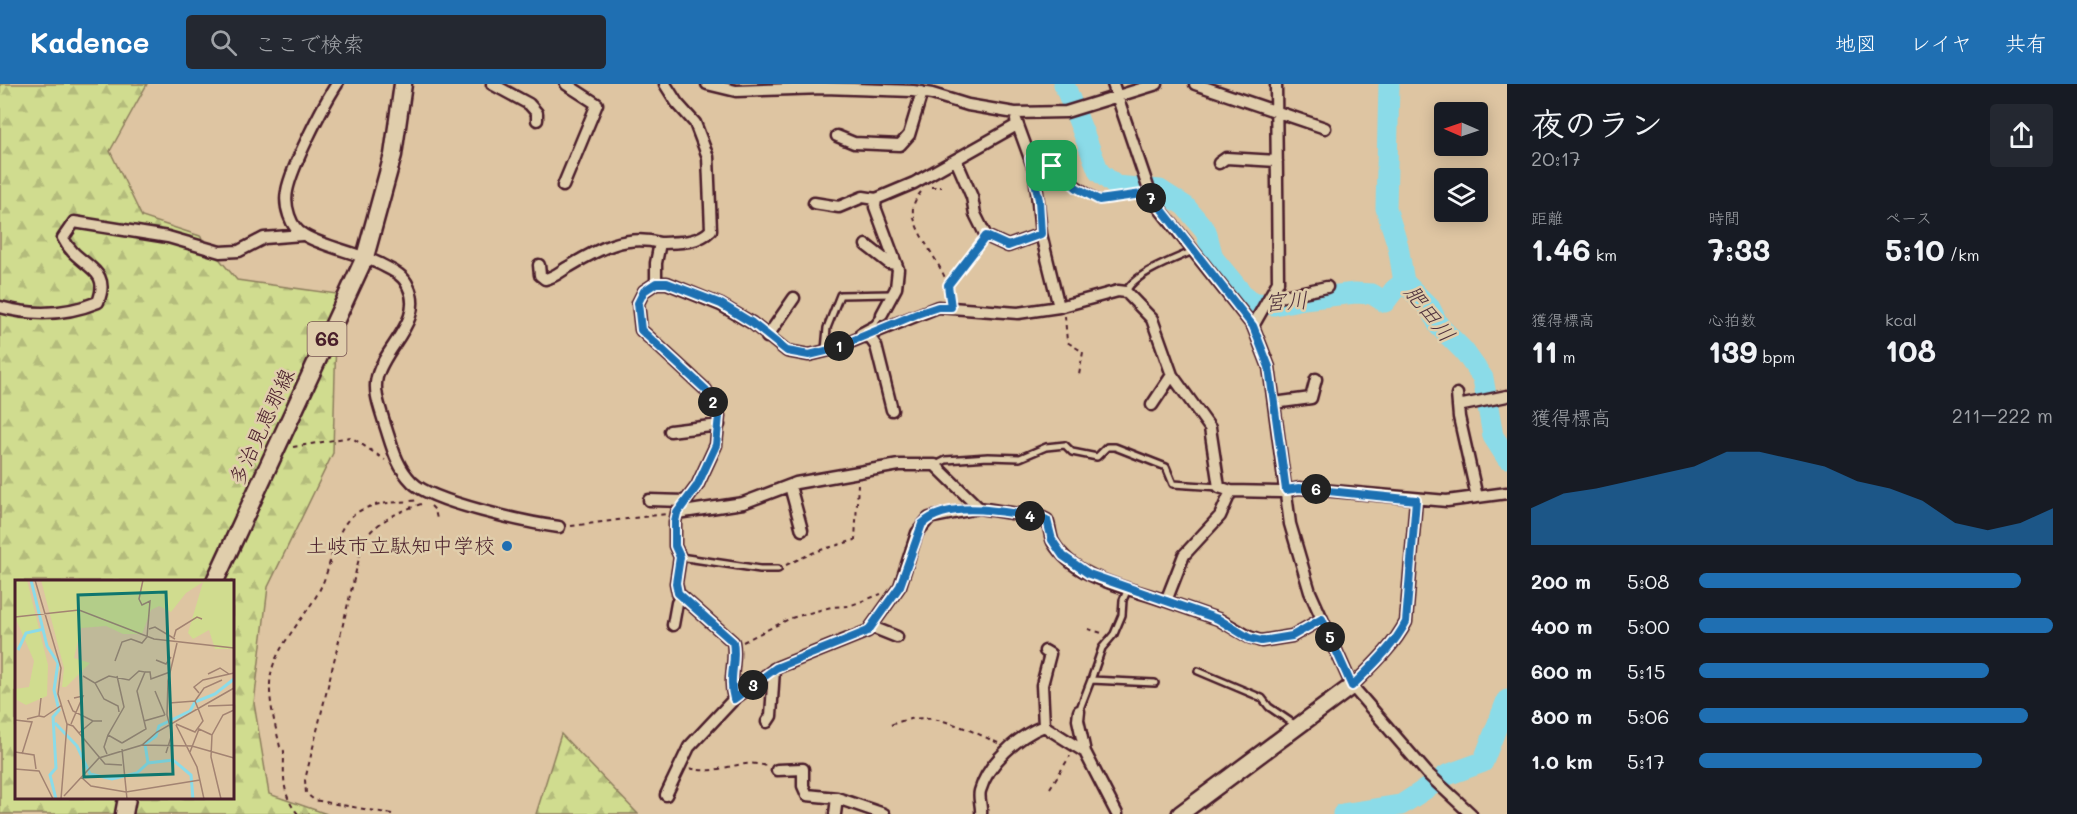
<!DOCTYPE html>
<html lang="ja">
<meta charset="utf-8">
<style>
:root{--surface:#171b24;--page:#242831;--text:#f1f3f6;--muted:#9ea1a6;--accent:#1f6fb2}
body{margin:0;font-family:Mali,"Klee One",sans-serif;background:var(--page);color:var(--text);height:100vh;display:flex;flex-direction:column;font-size:22px;white-space:nowrap}
*{box-sizing:border-box;margin:0}
p{font-size:20px;color:var(--muted)}
.icon{flex:none;width:33px;height:33px;fill:none;stroke:currentColor;stroke-width:2;stroke-linecap:round;stroke-linejoin:round}
.map{position:relative;flex:1;overflow:hidden}
.side{display:flex;flex-direction:column;background:var(--surface);width:570px}
.side>*{flex:none}
.needle{width:39px;rotate:272deg}
.tools{position:absolute;left:1434px;top:18px;display:grid;gap:12px}
.tools a{display:grid;place-items:center;width:54px;height:54px;border-radius:6px;background:var(--surface);box-shadow:0 3px 15px #0003;font-size:30px}
.pin{position:absolute;display:grid;place-items:center;width:51px;height:51px;color:#fff;margin:-26px;border-radius:12px;box-shadow:0 3px 9px #0006}
.km{position:absolute;width:30px;height:30px;margin:-15px;border-radius:50%;background:#222;color:#fff;font-size:16px;line-height:30px;text-align:center}
.round{display:grid;place-items:center;flex:none;width:63px;height:63px;border-radius:6px;background:var(--page)}
.head{display:flex;align-items:center;justify-content:space-between;height:102px;padding:0 24px}
h1{font-size:33px;font-weight:800;line-height:45px}
.figures{display:grid;grid-template-columns:repeat(3,1fr);gap:9px;height:102px;padding:6px 24px}
.figures div{display:grid;align-content:center}
.figures b{font-size:30px;font-weight:800}
.figures small{font-size:16px;font-weight:400}
.figures p{font-size:16px}
.chart{height:168px;padding:12px 24px}
.chart p{display:flex;justify-content:space-between}
.chart svg{width:100%;height:108px;margin-top:6px;fill:var(--accent);opacity:.7}
ul{padding:0 24px;list-style:none;font-size:20px}
li{display:grid;grid-template-columns:96px 72px 1fr;align-items:center;height:45px}
li i{height:15px;border-radius:8px;background:var(--accent)}
header{display:flex;align-items:center;gap:36px;box-sizing:border-box;height:84px;padding:0 30px;background:var(--accent);color:#fff}
header strong{font-size:28px}
nav{display:flex;gap:33px;margin-inline-start:auto;font-size:21px}
.search{width:420px;height:54px;background:var(--page);display:flex;align-items:center;gap:15px;box-sizing:border-box;padding:0 21px;border-radius:6px;color:var(--muted);font-size:22px}
main{display:flex;flex:1;min-height:0}
.map>svg:first-child{display:block}
</style>
<header>
<strong>Kadence</strong>
<div class="search"><svg class="icon" aria-label="search" viewBox="0 0 24 24"><circle cx="10" cy="10" r="6"/><path d="M15 15l6 6"/></svg>ここで検索</div>
<nav><a>地図</a><a>レイヤ</a><a>共有</a></nav>
</header>
<main>
<div class="map">
<svg width="1507" height="730" viewBox="0 0 1507 730">
<defs>
<pattern id="forest-firs" width="22" height="20" patternUnits="userSpaceOnUse" patternTransform="scale(1.5)"><rect width="22" height="20" fill="#d0dc8f"/><path d="M5 1l3.5 6h-7zM16 11l3.5 6h-7z" fill="#b4bc7c"/></pattern>
</defs>
<rect width="100%" height="100%" fill="#dec5a2"/>
<filter id="ink" filterUnits="userSpaceOnUse"><feTurbulence type="fractalNoise" baseFrequency=".0167" numOctaves="2"/><feDisplacementMap in="SourceGraphic" scale="12" xChannelSelector="R" yChannelSelector="G"/><feConvolveMatrix kernelMatrix="1 2 1 2 8 2 1 2 1" color-interpolation-filters="sRGB"/></filter>
<g filter="url(#ink)">
<path fill="url(#forest-firs)" stroke="#8d7e5d" stroke-width="1.5" fill-rule="evenodd" d="M0,0H147L110,67L142,133L200,152L237,196L337,210L333,369L268,503L254,619L269,710L327,730H0ZM16,497H232V714H16Z
M561,650L638,730H536Z"/>
<g fill="none" stroke-linecap="round" stroke-linejoin="round">
<path stroke="#8bdbe8" stroke-width="21" d="M1064,0L1099,88L1116,102L1160,106L1185,122L1206,147L1213,174L1249,218L1274,221L1304,215L1355,209L1372,210L1385,218L1394,206L1404,198
M1389,0L1386,124L1398,162L1404,198L1430,224L1439,242L1464,267L1483,294L1493,352L1507,374
M1343,730L1401,721L1447,691L1483,678L1507,616"/>
<defs>
<path id="lane" d="M1030,75C1056,83 1077,101 1099,116
M1126,208C1133,190 1175,175 1193,167
M860,254L859,248L874,240L882,230
M825,266L827,244L840,211L892,210
M936,381L946,376L988,373L1020,374L1046,363L1065,361L1072,368L1097,373L1107,363H1115L1166,383L1173,400L1219,403
M680,473L760,485H778
M1198,587L1262,614L1269,623L1297,642
M1091,596L1102,564L1114,550L1122,531L1123,516L1128,505
M1079,627L1091,596L1155,599"/>
<path id="street" d="M337,0C323,21 291,84 287,107C284,121 290,144 304,151C327,164 356,168 380,180C391,186 403,190 408,202C425,236 385,262 377,293C373,309 381,326 385,341C392,362 396,382 412,398C431,418 529,439 559,443
M492,0L529,20L537,29V36
M707,0L736,7L824,4L913,7L932,10L968,21L1015,29L1066,28L1157,0
M1113,0L1152,115L1253,242L1269,283L1290,440L1310,508L1352,602L1427,689L1471,730
M1195,0L1325,44
M1016,36L1035,88L1041,150L1059,223
M837,52L854,59L900,61L909,51L922,8
M956,76L972,113L975,130L986,152L1008,162L1041,150
M1219,79L1226,74L1277,77
M563,102L597,20L566,0
M876,115L875,123L898,185L896,204L882,230
M814,119L839,123L863,113L876,115L914,99L1017,41
M866,161L889,179L896,180
M539,181L540,191L545,195C556,193 560,187 570,182C598,165 626,150 660,159
M656,199V179L660,159C678,158 697,160 711,146L708,73L695,39L677,19L665,0
M1272,209L1279,213L1327,203
M0,223C33,232 66,231 98,218C113,182 77,184 63,154L74,138L168,153L220,168L239,167L264,154L302,151
M1253,242L1278,198L1276,0
M868,251L876,262L892,326
M767,253L794,214
M1457,310L1459,333L1477,413
M1274,319L1311,314L1316,295
M1152,321L1172,291
M1458,322L1507,312
M670,347L719,341
M790,402L802,446
M649,416L685,417
M677,429L743,419L796,399L899,381H935L979,424
M1166,517L1218,535L1249,553L1261,557L1292,552L1322,535
M673,541L677,519L681,512
M872,543L897,553
M1045,567L1050,570L1042,601L1044,642L1085,668L1117,730
M1352,602C1372,582 1393,563 1406,538L1416,416
M734,615C728,593 737,578 733,558L678,509L676,499L680,473L675,462V438L677,429L697,402L716,361L719,332L706,306L641,246L638,219L644,207L656,199H667L721,221L752,239L787,267L809,271L830,266L938,223L1018,229L1059,223L1118,207L1126,208L1152,235L1172,291L1210,344L1219,403L1231,407
M1079,627L1078,636L1085,668
M767,638L771,632L774,585
M777,686L803,685V702L807,711L837,714
M666,711L689,663L734,615L776,584L868,547L900,502L917,449L929,434L979,424L1043,434L1047,436C1050,443 1050,452 1053,458C1075,496 1128,503 1166,517L1184,471L1220,432L1231,407L1280,408L1299,404L1447,417L1507,409
M835,730L837,714L884,730
M981,730C982,722 978,714 980,707C988,679 1018,652 1044,642"/>
<path id="secondary" d="M1180,730L1352,602"/>
<path id="primary" d="M215,497L365,173L393,71L403,0
M124,730L127,714"/>
</defs>
<use href="#lane" stroke="#4a1f2b" stroke-width="10"/>
<use href="#street" stroke="#4a1f2b" stroke-width="15"/>
<use href="#secondary" stroke="#4a1f2b" stroke-width="20"/>
<use href="#primary" stroke="#4a1f2b" stroke-width="21"/>
<path stroke="#4a1f2b" stroke-width="2" stroke-dasharray="4.5 4.5" stroke-linecap="butt" d="M931,103H942
M921,108C916,114 912,121 913,129C917,156 947,183 951,214
M1108,115L1138,110
M948,202L980,161
M1065,232L1067,258L1083,268L1079,291
M293,363L351,353L385,376
M431,422L435,426L437,435
M571,442L666,430
M786,481L817,467L855,456L858,400
M1088,545L1102,549
M743,558L791,534L831,523L849,522L881,510
M891,641C928,624 963,643 998,659
M690,684C716,693 740,673 766,682
M1050,704L1070,672
M298,730C281,711 284,691 284,667L280,663C275,639 267,614 271,590C276,561 308,531 321,503C332,481 334,443 356,429C377,416 395,420 418,416
M392,730L314,716L306,709L305,696L363,458C374,438 402,426 424,419"/>
<use href="#lane" stroke="#e0ceac" stroke-width="5"/>
<use href="#street" stroke="#e0ceac" stroke-width="10"/>
<use href="#secondary" stroke="#e0ceac" stroke-width="15"/>
<use href="#primary" stroke="#e0ceac" stroke-width="16"/>
</g>
</g>
<g fill="none" stroke-linecap="round" stroke-linejoin="round" filter="url(#ink)">
<defs>
<path id="route" d="M1030,75L1052,82L1077,104L1099,116L1149,109L1253,242L1269,283L1286,406L1299,404L1416,416L1406,538C1393,563 1372,582 1352,602L1322,535L1292,552L1261,557L1249,554L1218,535L1089,490L1063,472L1052,456L1047,436L1043,434C1009,429 949,414 922,440L900,502L868,547L776,584L734,615C728,593 737,578 733,558L678,509L676,499L680,473L675,462V438L677,429L697,402L716,361L719,332L706,306L641,246L638,219L644,207L656,199H667L721,220L752,239L787,267L809,271L830,266L917,230L938,223H951L948,201L986,152L1008,162L1041,150L1039,116Z"/>
</defs>
<use href="#route" stroke="#fff" stroke-width="12"/>
<use href="#route" stroke="#1f6fb2" stroke-width="8"/>
</g>
<circle fill="#1f6fb2" stroke="#e0ceac" stroke-width="2" cx="507" cy="462" r="6"/>
<g text-anchor="middle" stroke-width="5" stroke-linejoin="round" paint-order="stroke">
<rect fill="#e0ceac" stroke="#775452" stroke-width="1.5" x="307.5" y="238" width="39" height="34" rx="4.5"/>
<g font-size="20" font-weight="bold" fill="#4a1f2b">
<text x="327" y="262">66</text>
</g>
<g font-size="21" fill="#4a1f2b" stroke="#e0ceac">
<text transform="translate(262 343) rotate(-65)" y="7">多治見恵那線</text>
</g>
<g font-size="21" fill="#4a1f2b" stroke="#e0ceac" text-anchor="end">
<text x="495" y="469">土岐市立駄知中学校</text>
</g>
<g font-size="22" font-style="italic" fill="#50323e" stroke="#e0ceac">
<text transform="translate(1286 217) rotate(-4)" y="8">宮川</text>
<text transform="translate(1430 229) rotate(52)" y="8">肥田川</text>
</g>
</g>
<g transform="translate(15 496)">
<rect width="219" height="219" fill="#dec5a2"/>
<path d="M0,0H12L33,85L32,116L11,125L0,119V109L14,107L19,81L0,37ZM26,0H219V69H200L194,50L178,59L173,53L188,2L171,13L156,32L144,26L136,30L127,54H108L91,46L66,48L59,78L75,83L51,107H47L49,88Z" fill="#d0dc8f"/>
<path fill="none" stroke="#8bdbe8" stroke-width="3" d="M16,0L32,66L43,83L39,110L44,130L38,137L41,188L35,195L41,219M3,70L11,53L29,49M40,143L62,166L75,194L97,199L122,193L133,183L158,180L176,195L178,219M133,183L130,164L141,156L144,146L175,131L180,122L200,114L219,99"/>
<path fill="none" stroke="#a38372" stroke-width="1.5" d="M20,0L46,88L43,114L52,144L46,219M0,37L64,30L139,59L219,68M134,49L140,47L160,59M159,57L161,50L182,37L187,39M141,80L151,84L156,77M100,81L107,62L116,59L127,63L132,57L135,21L127,25L124,19L128,0M130,92H135L136,99L155,92M193,94L205,88L214,94M68,96L80,103L89,119L103,126L104,132M102,96L109,127L93,155L107,163M80,103L94,96L114,100L124,91L130,92L122,111L131,149L107,163M140,111L150,135M184,113L179,107L188,100L219,93M53,120L58,131L78,141H87M180,121L189,108L207,100M154,123L180,121L188,141L180,152L161,144M193,126L219,125M24,136L29,137L47,125M12,139L24,136L26,118M0,140L17,142L7,174M129,141L150,135M52,144L58,146L90,184L107,185M56,144L68,116L59,118M161,145L182,187L189,219M64,153L78,141M127,165L177,166L219,178M107,169L112,219M0,172L19,175L21,189M175,172L184,149L197,155M151,173L157,154L152,135L153,101L162,63M92,174L89,167L93,155M0,189L24,191L38,219M66,197L76,206L111,212L185,200M49,216L84,178L127,165L142,152L219,108M206,219L196,177L197,155L208,135L219,130"/>
<path fill="#0f766e" fill-opacity="0.15" stroke="#0f766e" stroke-width="3" d="M151,12L158,194L69,197L63,15Z"/>
<rect width="219" height="219" fill="none" stroke="#4a1f2b" stroke-width="3"/>
</g>
</svg>
<div class="tools">
<a><svg class="needle" viewBox="-14 -14 28 28"><path d="M0-13l5 13h-10z" fill="#e53935"/><path d="M0 13l5-13h-10z" fill="#9ea1a6"/></svg></a>
<a><svg class="icon" aria-label="layers" viewBox="0 0 24 24"><path d="M12 4l9 5-9 5-9-5zM3 14l9 5 9-5"/></svg></a>
</div>
<div class="pin" style="left:1052px;top:82px;background:#1e9e55"><svg class="icon" aria-label="arrive" viewBox="0 0 24 24"><path d="M6 21V4h12l-3 4 3 4H6"/></svg></div>
<b class="km" style="left:839px;top:262px">1</b>
<b class="km" style="left:713px;top:318px">2</b>
<b class="km" style="left:753px;top:601px">3</b>
<b class="km" style="left:1030px;top:432px">4</b>
<b class="km" style="left:1330px;top:553px">5</b>
<b class="km" style="left:1316px;top:405px">6</b>
<b class="km" style="left:1151px;top:114px">7</b>
</div>
<section class="side">
<div class="head"><div><h1>夜のラン</h1><p>20:17</p></div><a class="round"><svg class="icon" aria-label="share" viewBox="0 0 24 24"><path d="M12 15V3M7 8l5-5 5 5M5 13v7h14v-7"/></svg></a></div>
<div class="figures">
<div><p>距離</p><b>1.46<small> km</small></b></div>
<div><p>時間</p><b>7:33</b></div>
<div><p>ペース</p><b>5:10<small> /km</small></b></div>
</div>
<div class="figures">
<div><p>獲得標高</p><b>11<small> m</small></b></div>
<div><p>心拍数</p><b>139<small> bpm</small></b></div>
<div><p>kcal</p><b>108</b></div>
</div>
<div class="chart"><p><span>獲得標高</span>211–222 m</p>
<svg viewBox="0 0 160 44" preserveAspectRatio="none"><path d="M0 44V29L10 23L20 21L30 18L40 15L50 12L60 6L70 6L80 9L90 12L100 18L110 21L120 26L130 35L140 38L150 35L160 29V44z"/></svg>
</div>
<ul>
<li><b>200 m</b>5:08<i style="width:91%"></i></li>
<li><b>400 m</b>5:00<i style="width:100%"></i></li>
<li><b>600 m</b>5:15<i style="width:82%"></i></li>
<li><b>800 m</b>5:06<i style="width:93%"></i></li>
<li><b>1.0 km</b>5:17<i style="width:80%"></i></li>
</ul>
</section>
</main>
